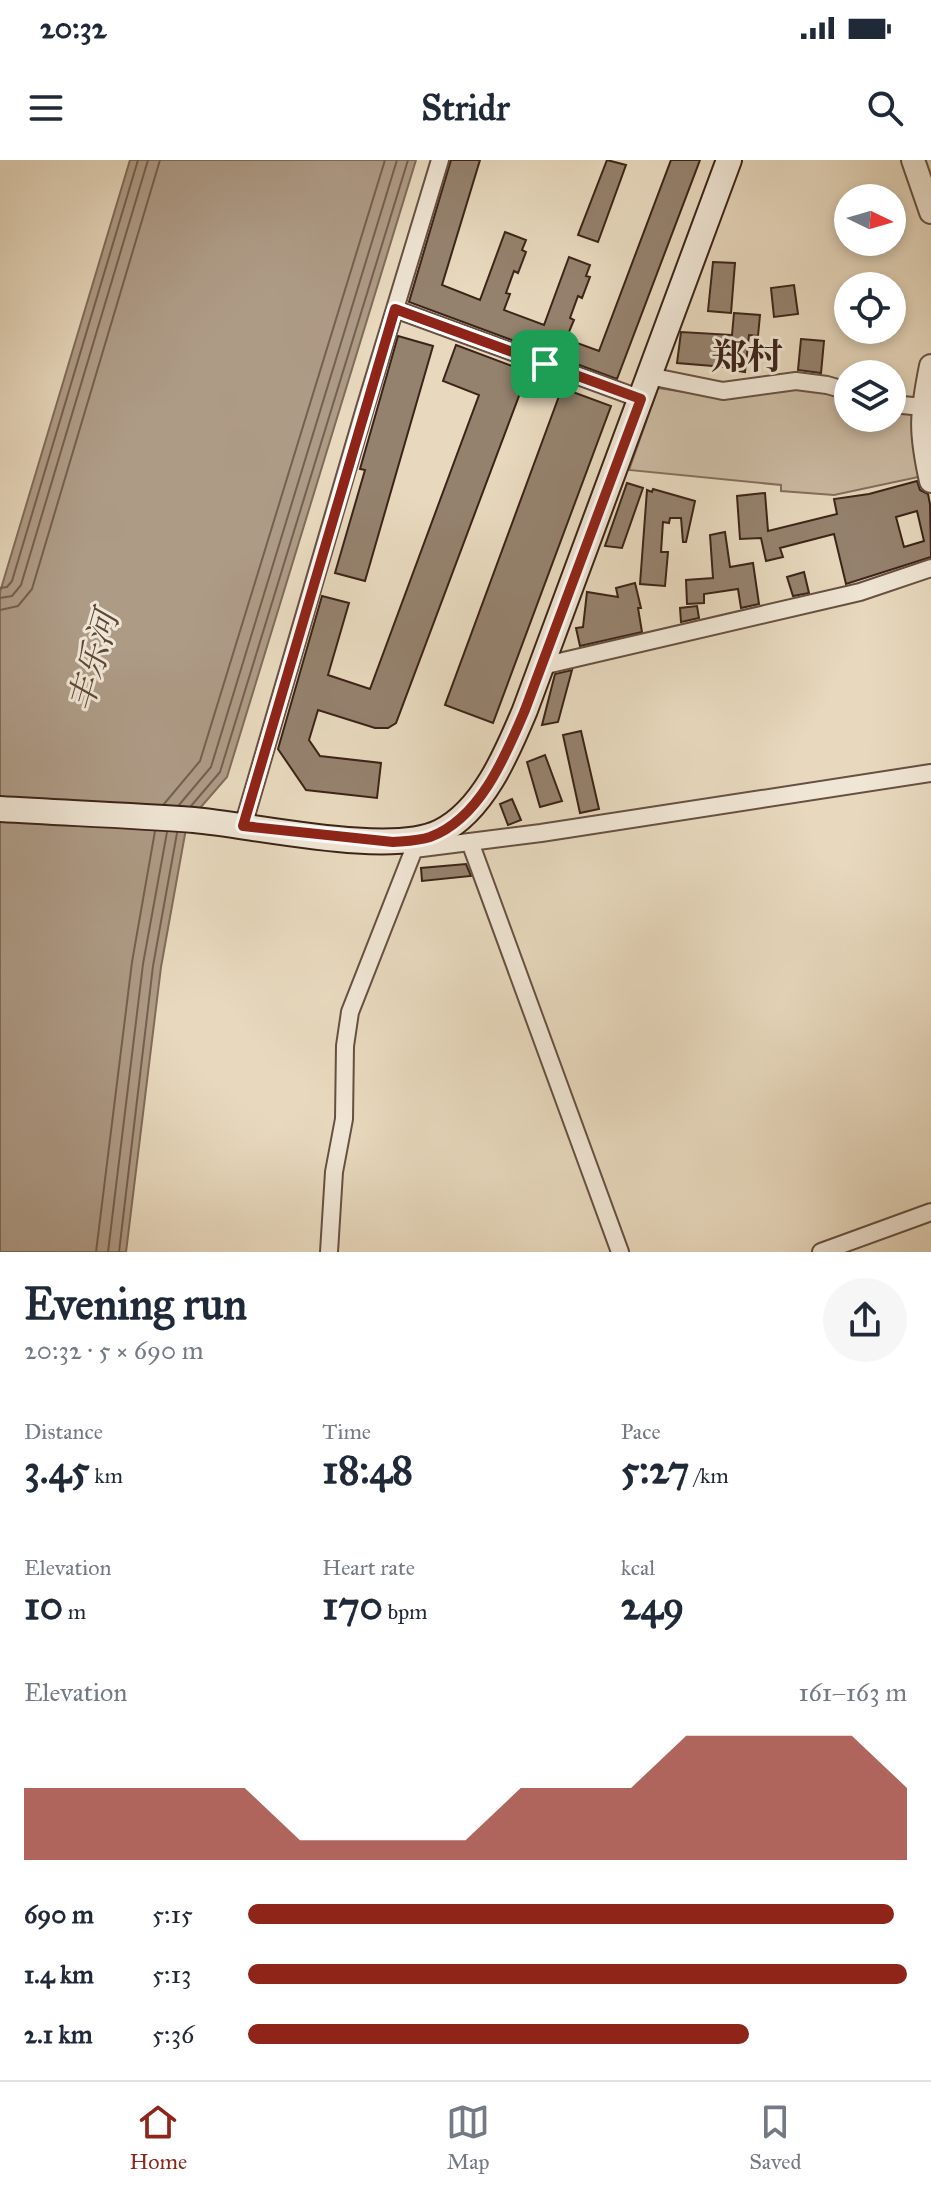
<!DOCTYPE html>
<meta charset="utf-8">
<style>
:root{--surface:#fff;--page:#f6f6f7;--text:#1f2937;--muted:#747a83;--line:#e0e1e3;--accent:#8f2418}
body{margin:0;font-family:"IM FELL Great Primer","Noto Serif SC",serif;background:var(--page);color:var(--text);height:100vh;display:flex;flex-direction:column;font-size:30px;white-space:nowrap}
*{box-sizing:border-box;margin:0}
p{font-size:26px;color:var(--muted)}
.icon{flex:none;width:44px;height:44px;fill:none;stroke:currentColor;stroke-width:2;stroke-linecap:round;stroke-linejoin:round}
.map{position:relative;height:1092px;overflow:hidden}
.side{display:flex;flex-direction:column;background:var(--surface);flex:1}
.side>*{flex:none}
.needle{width:52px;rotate:95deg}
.buttons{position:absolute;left:834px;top:24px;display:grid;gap:16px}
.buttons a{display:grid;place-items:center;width:72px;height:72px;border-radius:50%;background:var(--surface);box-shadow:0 4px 12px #0003;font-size:40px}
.pin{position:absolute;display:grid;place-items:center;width:68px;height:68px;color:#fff;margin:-34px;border-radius:16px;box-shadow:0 4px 12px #0006}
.round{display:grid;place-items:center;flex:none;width:84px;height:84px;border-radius:42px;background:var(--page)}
.headline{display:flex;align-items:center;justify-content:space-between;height:136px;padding:0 24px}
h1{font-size:44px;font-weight:700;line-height:60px}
.stats{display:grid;grid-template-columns:repeat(3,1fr);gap:12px;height:136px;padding:8px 24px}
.stats div{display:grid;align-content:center}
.stats b{font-size:40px;font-weight:700}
.stats small{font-size:22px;font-weight:400}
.stats p{font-size:22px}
.chart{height:224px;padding:16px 24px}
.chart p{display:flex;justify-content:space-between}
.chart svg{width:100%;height:144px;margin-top:8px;fill:var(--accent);opacity:.7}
ul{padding:0 24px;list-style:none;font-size:26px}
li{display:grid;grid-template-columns:128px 96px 1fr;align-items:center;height:60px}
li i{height:20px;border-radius:10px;background:var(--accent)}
.status{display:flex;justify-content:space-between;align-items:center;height:56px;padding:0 40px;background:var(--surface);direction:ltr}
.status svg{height:22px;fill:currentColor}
header{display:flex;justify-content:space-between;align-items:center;height:104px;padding:0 24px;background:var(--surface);font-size:36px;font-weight:700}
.tabs{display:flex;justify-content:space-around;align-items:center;height:112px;border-top:2px solid var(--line);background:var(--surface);font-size:22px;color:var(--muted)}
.tabs a{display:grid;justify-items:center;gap:4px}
.tabs .on{color:var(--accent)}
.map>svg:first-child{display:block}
</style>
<div class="status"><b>20:32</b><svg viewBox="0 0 49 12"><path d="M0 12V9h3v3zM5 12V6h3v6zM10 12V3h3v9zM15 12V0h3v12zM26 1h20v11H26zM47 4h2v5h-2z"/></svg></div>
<header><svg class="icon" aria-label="menu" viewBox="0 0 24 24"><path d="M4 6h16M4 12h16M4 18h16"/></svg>Stridr<svg class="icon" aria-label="search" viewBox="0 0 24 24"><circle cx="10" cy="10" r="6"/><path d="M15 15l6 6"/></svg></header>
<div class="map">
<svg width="931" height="1092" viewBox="0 0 931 1092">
<rect width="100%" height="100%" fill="#e8d9be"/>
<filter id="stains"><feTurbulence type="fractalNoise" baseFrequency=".0025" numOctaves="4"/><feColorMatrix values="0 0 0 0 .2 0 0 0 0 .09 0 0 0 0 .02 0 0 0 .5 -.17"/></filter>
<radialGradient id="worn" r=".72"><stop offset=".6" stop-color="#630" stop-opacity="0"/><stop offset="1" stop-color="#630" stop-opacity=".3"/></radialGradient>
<path fill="#cbbaa2" stroke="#846e5d" stroke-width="2" d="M804,226L848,239V258H892V250L914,254L923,316L834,335L781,331V325L629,310L658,228L731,239L782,227Z"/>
<path fill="#ae9b86" stroke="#806b5a" stroke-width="2" d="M130,0H416L227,617L187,663L161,807L126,1092H0V432Z"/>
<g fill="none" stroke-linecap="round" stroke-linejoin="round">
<path stroke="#755f4f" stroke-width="2" d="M0,428L7,427L12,421L138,0
M0,438L12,436L21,425L148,0
M0,450L18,446L32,429L160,0
M164,644L200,601L385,0
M179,645L211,607L397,0
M191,646L220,612L408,0
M96,1092L132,802L155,671
M108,1092L143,804L167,672
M119,1092L153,806L177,673"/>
</g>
<path fill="#95826e" stroke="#3c2318" stroke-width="2" fill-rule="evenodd" d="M451,0H480L442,125L480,140L505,72L526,80L522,90L526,92L518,113L514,111L506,133L510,134L504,150L544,165L569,97L590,105L586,116L590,117L582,138L578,136L570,158L574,160L566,179L599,191L671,0H700L617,219L409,142Z
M607,0L626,5L598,82L578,75Z
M713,102L735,103L731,153L708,151Z
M794,125L798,154L774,157L771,128Z
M734,153L760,155L758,176L749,175L745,212L725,209V207L677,203L681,172L732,175Z
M398,176L433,186L365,421L335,413L365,310L360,309Z
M801,179L824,181L821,213L798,210Z
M456,185L528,212L396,563L388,568H375L318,550L309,580L320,596L381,603L377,638L306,630L278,589L322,436L349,443L328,515L370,529L479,235L443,221Z
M562,228L611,246L493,563L445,545Z
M917,321L920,330L928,334L930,344L931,397L846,424L834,374L780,388L783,397L766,401L761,378L740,379L737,336L765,333L768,371L837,354L834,339L869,334ZM917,351L924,381L904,387L896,357Z
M627,323L643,328L622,388L605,386Z
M653,329L695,341L686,382H683L681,358H670L669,363L663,362L661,392H668L665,426L640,424L647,330L652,332Z
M725,372L730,407L753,403L759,444L741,448L738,429L704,434V443L687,444L686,420L713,418L710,375Z
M804,412L809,433L793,436L787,417Z
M635,423L641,448H638L642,472L580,486L576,468L583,467L587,432L618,437L616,428Z
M697,446L699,458L681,462L680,448Z
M572,510L558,562L542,565L555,514Z
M581,571L599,649L580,653L563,575Z
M545,595L562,641L540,647L527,602Z
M512,639L521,660L508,665L500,644Z
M466,704L471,716L422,721L421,708Z"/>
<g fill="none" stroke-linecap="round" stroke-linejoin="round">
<defs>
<path id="minor" d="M395,149L641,239
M649,216L723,231L796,221L827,225L848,231
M892,244L923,247
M542,506L860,432L931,408
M243,666L365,248L440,0
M470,682L620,1092
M414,689L541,673L931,613
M329,1092L334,1012L344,959L345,886L350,852L414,689
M821,1092L931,1052"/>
<path id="tertiary" d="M913,0L931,52
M931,206C921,256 920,271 931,321"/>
<path id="secondary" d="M0,649C65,653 129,655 194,660C253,665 390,697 440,672C483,651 507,593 525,550L729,0"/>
</defs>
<use href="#minor" stroke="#675042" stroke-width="20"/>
<use href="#tertiary" stroke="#675042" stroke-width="26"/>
<use href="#secondary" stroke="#3c2318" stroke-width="28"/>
<use href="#minor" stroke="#f0e6d5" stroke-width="16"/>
<use href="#tertiary" stroke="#f0e6d5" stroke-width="22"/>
<use href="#secondary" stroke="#f0e6d5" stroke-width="24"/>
</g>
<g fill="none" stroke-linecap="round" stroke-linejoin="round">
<defs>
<path id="route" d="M395,149L641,239L525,550C506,595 480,659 430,677C418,681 405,681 393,682L243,666Z"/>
</defs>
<use href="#route" stroke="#fff" stroke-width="16"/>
<use href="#route" stroke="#8f2418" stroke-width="10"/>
</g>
<g text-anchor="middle" stroke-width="6" stroke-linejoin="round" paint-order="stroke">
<g font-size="34" font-style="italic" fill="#5e4739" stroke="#f0e6d5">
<text transform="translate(93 501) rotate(-74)" y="12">丰乐河</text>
</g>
<g font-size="36" font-weight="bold" fill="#3c2318" stroke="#f0e6d5">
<text x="747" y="209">郑村</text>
</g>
</g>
<rect width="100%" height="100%" filter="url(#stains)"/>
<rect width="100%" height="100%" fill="url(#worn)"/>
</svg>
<div class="buttons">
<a><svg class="needle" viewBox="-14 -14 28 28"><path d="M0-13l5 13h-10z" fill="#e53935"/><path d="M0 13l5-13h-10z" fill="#747a83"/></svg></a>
<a><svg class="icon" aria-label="locate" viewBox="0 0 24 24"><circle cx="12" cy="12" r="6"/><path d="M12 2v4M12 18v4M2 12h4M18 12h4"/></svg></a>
<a><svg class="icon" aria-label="layers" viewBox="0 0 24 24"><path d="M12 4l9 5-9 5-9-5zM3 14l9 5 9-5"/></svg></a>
</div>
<div class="pin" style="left:545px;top:204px;background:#1e9e55"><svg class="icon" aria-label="arrive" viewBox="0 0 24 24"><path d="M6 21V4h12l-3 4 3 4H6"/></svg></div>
</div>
<section class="side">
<div class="headline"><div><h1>Evening run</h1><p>20:32 · 5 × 690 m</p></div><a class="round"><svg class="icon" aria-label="share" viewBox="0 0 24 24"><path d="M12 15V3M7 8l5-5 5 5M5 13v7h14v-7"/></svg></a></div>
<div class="stats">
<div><p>Distance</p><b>3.45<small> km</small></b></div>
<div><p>Time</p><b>18:48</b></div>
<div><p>Pace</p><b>5:27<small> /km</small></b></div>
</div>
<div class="stats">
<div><p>Elevation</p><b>10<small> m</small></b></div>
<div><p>Heart rate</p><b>170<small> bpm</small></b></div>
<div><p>kcal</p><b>249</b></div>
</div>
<div class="chart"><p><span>Elevation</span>161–163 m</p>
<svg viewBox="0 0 160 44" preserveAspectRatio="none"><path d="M0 44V22L10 22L20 22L30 22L40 22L50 38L60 38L70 38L80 38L90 22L100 22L110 22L120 6L130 6L140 6L150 6L160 22V44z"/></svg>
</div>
<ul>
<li><b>690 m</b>5:15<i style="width:98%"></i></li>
<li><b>1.4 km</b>5:13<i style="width:100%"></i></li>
<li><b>2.1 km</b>5:36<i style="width:76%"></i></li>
</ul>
</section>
<nav class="tabs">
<a class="on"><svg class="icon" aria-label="home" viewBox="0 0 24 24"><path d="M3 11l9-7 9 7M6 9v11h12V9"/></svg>Home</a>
<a><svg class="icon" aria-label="map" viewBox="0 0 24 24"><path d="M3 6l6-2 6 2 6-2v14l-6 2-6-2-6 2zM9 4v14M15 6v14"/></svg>Map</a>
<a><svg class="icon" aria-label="saved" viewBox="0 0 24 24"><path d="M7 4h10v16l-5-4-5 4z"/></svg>Saved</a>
</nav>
